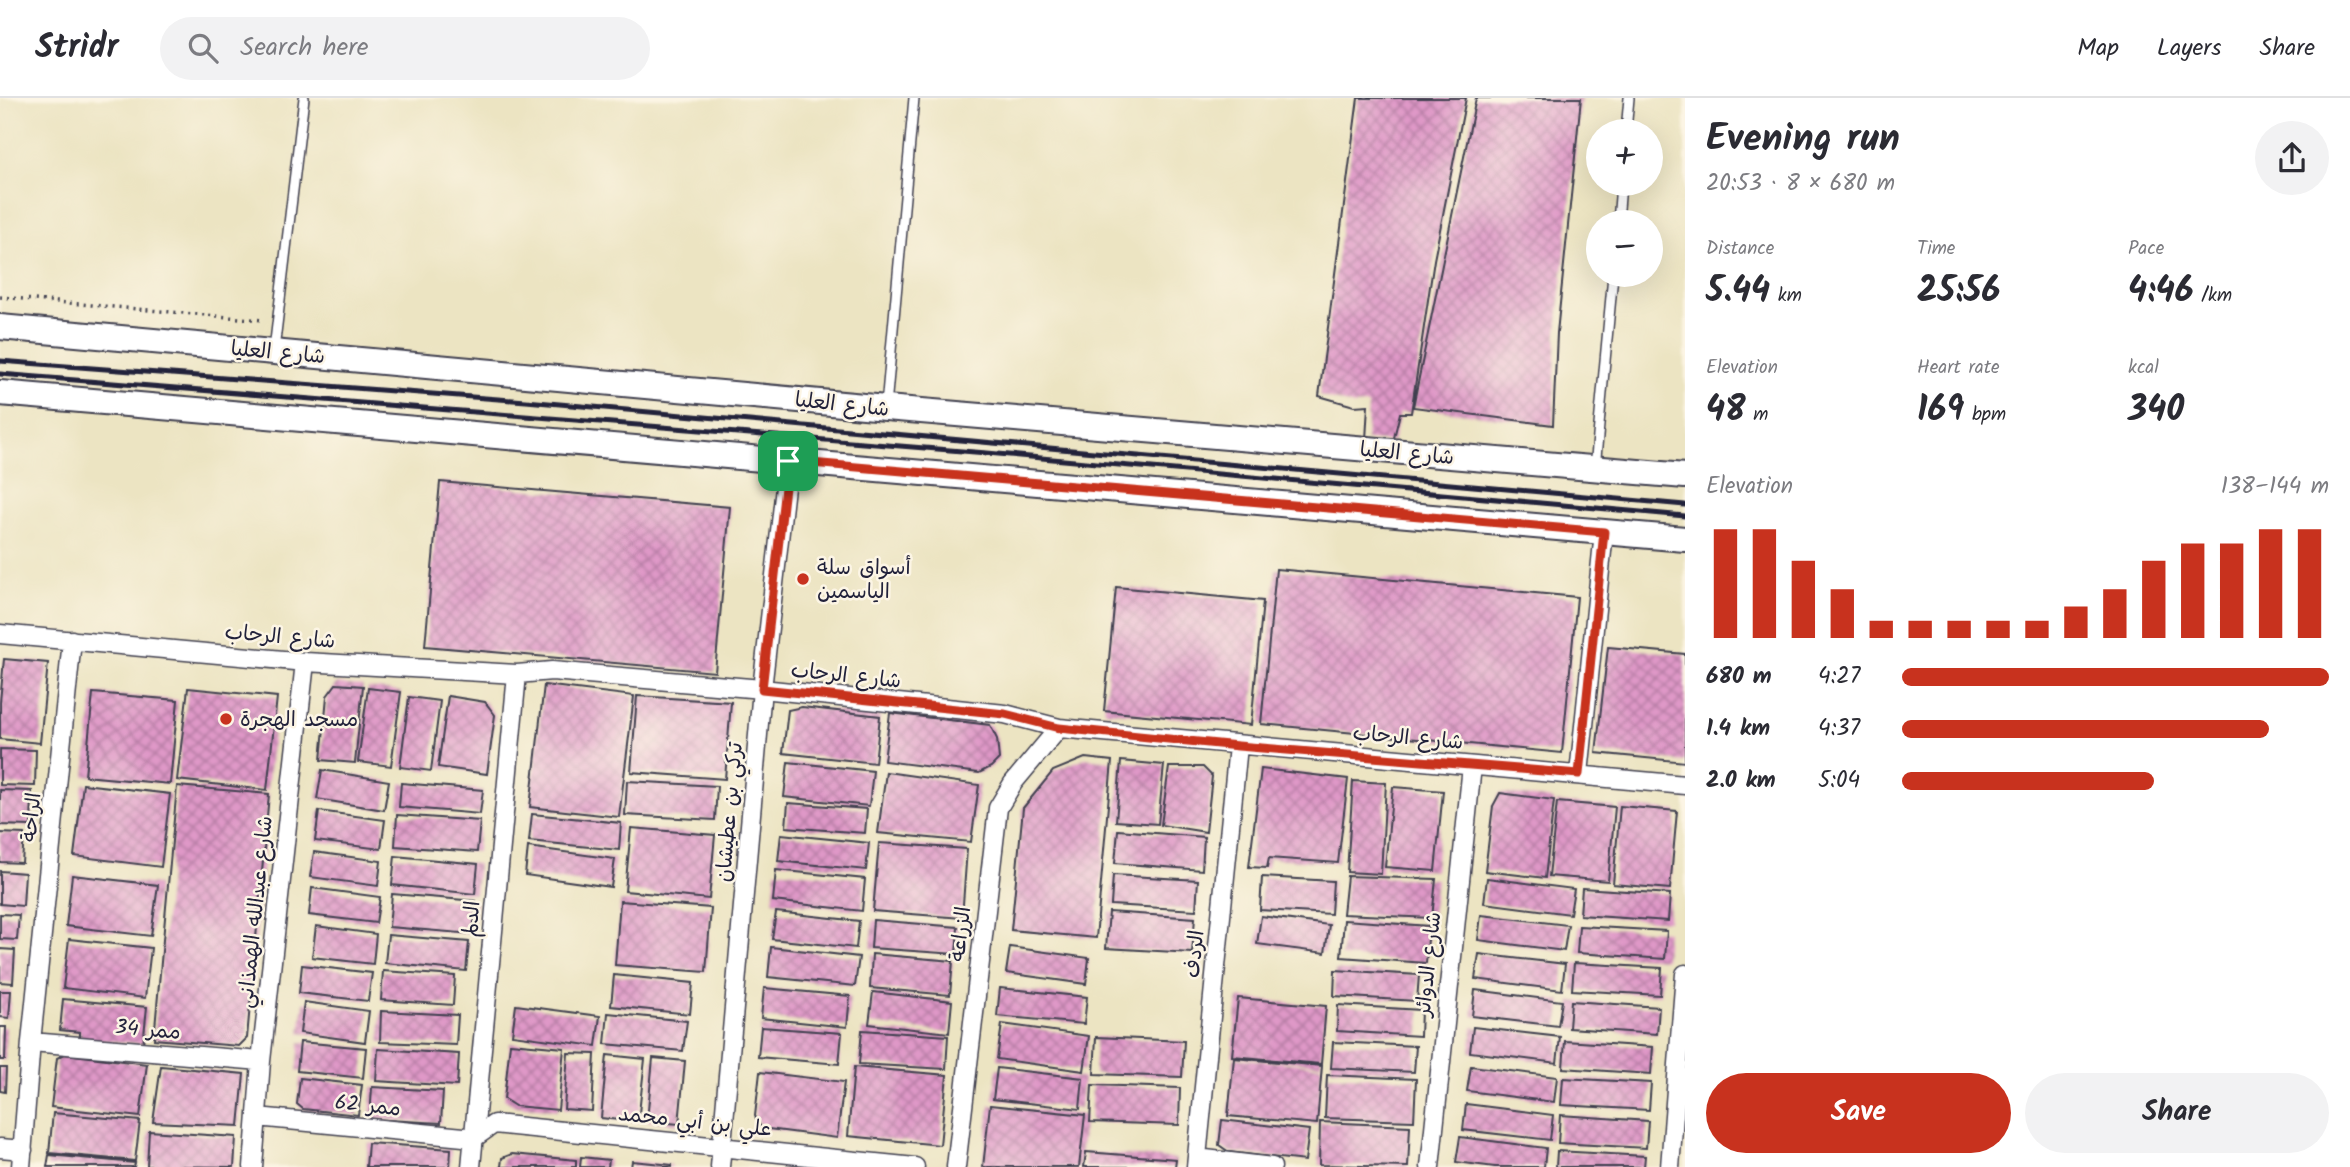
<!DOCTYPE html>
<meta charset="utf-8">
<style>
:root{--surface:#fff;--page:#f2f2f3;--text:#2b2b33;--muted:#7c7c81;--line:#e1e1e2;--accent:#c8321e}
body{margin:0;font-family:Kalam,"Playpen Sans Arabic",sans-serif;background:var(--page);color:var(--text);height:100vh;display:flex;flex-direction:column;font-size:26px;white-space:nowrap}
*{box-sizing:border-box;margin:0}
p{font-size:23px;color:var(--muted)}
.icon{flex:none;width:38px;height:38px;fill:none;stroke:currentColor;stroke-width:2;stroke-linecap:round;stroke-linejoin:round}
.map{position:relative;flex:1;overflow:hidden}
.details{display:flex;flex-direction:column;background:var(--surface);width:665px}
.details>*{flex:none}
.controls{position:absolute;left:1586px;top:21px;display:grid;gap:14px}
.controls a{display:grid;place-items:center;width:77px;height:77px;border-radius:50%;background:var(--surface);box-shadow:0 7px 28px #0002;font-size:35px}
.pin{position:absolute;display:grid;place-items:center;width:60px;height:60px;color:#fff;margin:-30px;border-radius:14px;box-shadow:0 4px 10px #0006}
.round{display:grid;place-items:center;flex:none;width:74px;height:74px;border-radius:37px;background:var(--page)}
.summary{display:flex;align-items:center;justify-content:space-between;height:119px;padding:0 21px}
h1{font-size:38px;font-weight:700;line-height:52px}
.metrics{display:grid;grid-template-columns:repeat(3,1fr);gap:10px;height:119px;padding:7px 21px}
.metrics div{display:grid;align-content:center}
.metrics b{font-size:35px;font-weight:700}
.metrics small{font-size:19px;font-weight:400}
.metrics p{font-size:19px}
.chart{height:196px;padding:14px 21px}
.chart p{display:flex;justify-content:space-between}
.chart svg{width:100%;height:126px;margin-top:7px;stroke:var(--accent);stroke-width:6}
.primary-button{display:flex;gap:14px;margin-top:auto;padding:14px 21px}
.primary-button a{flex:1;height:80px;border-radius:42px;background:var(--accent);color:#fff;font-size:28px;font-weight:700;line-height:80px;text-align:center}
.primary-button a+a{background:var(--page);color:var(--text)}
ul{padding:0 21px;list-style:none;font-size:23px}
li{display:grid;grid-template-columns:112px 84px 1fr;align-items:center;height:52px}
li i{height:18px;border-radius:9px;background:var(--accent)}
header{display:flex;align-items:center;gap:42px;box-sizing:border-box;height:98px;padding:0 35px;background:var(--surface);border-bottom:2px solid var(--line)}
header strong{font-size:33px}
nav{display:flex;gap:38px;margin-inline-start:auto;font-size:24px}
.search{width:490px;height:63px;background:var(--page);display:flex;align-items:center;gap:18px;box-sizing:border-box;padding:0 24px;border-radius:38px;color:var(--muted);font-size:26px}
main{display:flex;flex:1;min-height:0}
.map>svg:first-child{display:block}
</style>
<header>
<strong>Stridr</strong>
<div class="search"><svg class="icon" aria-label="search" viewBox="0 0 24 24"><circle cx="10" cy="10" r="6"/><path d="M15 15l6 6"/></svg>Search here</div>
<nav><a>Map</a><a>Layers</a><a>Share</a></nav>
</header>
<main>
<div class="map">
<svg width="1685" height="1069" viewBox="0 0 1685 1069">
<defs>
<pattern id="building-cross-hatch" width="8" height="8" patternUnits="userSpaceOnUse" patternTransform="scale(1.75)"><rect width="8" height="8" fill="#df98c7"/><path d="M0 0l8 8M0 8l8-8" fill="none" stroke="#b47ca3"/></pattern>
</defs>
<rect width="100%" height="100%" fill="#fcf5e5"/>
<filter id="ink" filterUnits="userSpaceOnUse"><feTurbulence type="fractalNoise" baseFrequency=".0143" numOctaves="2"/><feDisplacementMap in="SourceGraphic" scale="14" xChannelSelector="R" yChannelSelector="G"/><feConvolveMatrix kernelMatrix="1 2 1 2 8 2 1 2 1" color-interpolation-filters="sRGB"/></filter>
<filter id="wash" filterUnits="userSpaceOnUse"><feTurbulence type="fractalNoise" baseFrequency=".00686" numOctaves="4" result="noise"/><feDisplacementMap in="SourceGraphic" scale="28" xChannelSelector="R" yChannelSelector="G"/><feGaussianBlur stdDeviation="1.57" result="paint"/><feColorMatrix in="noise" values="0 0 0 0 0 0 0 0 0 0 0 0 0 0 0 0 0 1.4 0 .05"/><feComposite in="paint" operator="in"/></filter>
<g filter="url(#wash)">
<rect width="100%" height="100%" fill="#ece4c2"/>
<g id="blocks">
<path fill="url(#building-cross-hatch)" d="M1358,0H1466L1434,162L1411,315H1400L1393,344L1366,342L1368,307L1354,308L1319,298Z
M1476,0H1581L1557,235L1553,327L1413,309Z
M440,384L730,409L715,574L425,548Z
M1276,471L1577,499L1562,655L1261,626Z
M1116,489L1263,503L1251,627L1104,613Z
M1608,549L1685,556V664L1596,655Z
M4,561L48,565L40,645L0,641V604Z
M336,586L363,588L355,665L321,662L327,598Z
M544,587L634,598L619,719L530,709Z
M188,590L277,599L267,692L177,682Z
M368,590L401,594L391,668L358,664Z
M93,595L178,602L170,686L85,678Z
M448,598L485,604L495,617L487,676L438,669Z
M637,598L731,604L725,681L631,674Z
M409,599L440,603L431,673L400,669Z
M802,609L880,618L875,665L783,655L788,612Z
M890,615L990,627L997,641L999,661L991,669L979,675L884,663Z
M0,651L36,652L35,688L0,687Z
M1085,660L1112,663L1096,840L1011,832L1023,710L1053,673Z
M1121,663L1164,667L1158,726L1116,723Z
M788,664L873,673L869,708L784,699Z
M1169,669H1203L1212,678L1206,734L1161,727Z
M1261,671L1348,681L1338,765L1269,760L1267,770L1249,769Z
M322,672L389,683L384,712L317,701Z
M886,674L979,687L971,744L878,735Z
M627,683L717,688L715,722L625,717Z
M1353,683L1386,685L1381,776L1347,774Z
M401,685L483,692L480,716L399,709Z
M83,686L170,696L161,769L74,758Z
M177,688L269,696L247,940L239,948L154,941Z
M1393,689L1443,693L1435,773L1385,769Z
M0,692L32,693L31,728L0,727Z
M1500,695L1554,702L1545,780L1485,773L1493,708Z
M1557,704L1615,709L1608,783L1549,778Z
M788,705L867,711L865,735L786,729Z
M1620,708L1677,713L1670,791L1613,786Z
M319,713L385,722L381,751L315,743Z
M532,716L621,725L619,752L529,743Z
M397,717L480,723L477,754L395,748Z
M631,730L715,737L709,801L625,793Z
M1118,732L1204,739L1202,772L1115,765Z
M0,735L24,736L22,765L0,764Z
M781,736L869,745L866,772L778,763Z
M879,745L967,751L962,820L873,813Z
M528,749L615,761L611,789L525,777Z
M314,754L381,763L378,788L310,779Z
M395,758L478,766L475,796L392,787Z
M776,772L865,781L862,813L773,803Z
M0,773L25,775L23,808L0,806Z
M72,777L158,787L151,838L66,828Z
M1113,777L1198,782L1196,812L1111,807Z
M1347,778L1436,781L1432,820L1343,816Z
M1262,779L1333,783L1331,816L1260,812Z
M1487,780L1574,791L1570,816L1484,805Z
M312,790L380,799L376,825L309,817Z
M1582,790L1670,796L1668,823L1580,817Z
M392,796L476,803L473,836L389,829Z
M620,803L711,810L706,874L615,867Z
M776,814L859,823L856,850L772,841Z
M1109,814L1195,820L1192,855L1106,850Z
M0,816L19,817L17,842L0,841Z
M1481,817L1568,827L1564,853L1478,842Z
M1261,818L1329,827L1325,855L1257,846Z
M873,822L958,829L956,856L871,850Z
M1344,822L1429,828L1426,865L1341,859Z
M316,828L376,836L373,866L312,859Z
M1579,828L1667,833L1665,861L1577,855Z
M388,837L469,844L466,873L385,865Z
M69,841L151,850L145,900L63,890Z
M771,849L859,859L855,888L768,879Z
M1010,849L1089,860L1086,886L1006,875Z
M0,851L15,852L13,885L0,884Z
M872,856L953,863L950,897L870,890Z
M1479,856L1565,866L1562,892L1475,881Z
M1574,865L1662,870L1660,897L1572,892Z
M302,867L372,875L368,903L299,895Z
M1335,872L1419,877L1417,903L1334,898Z
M383,873L455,878L453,907L381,902Z
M614,877L693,885L690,916L611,908Z
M764,890L850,898L847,929L761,920Z
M1000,890L1087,899L1084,926L997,918Z
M1475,892L1562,903L1558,928L1472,918Z
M0,893H11L9,920L0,919Z
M873,894L952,903L949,935L869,926Z
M1238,900L1326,908L1321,966L1232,958Z
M63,901L147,909L143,946L80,940V934L60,932Z
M1571,903L1659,909L1657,936L1569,930Z
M304,904L369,913L365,944L300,935Z
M516,907L600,918L596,948L512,937Z
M1338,907L1421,912L1420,938L1337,933Z
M381,913L458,917L456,947L380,944Z
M608,915L687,923L683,953L605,946Z
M1002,926L1089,938L1084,973L997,961Z
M0,929H6L5,962H0Z
M761,929L842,935L839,966L758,959Z
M1473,929L1560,939L1557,965L1470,954Z
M862,932L948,938L946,971L859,966Z
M1096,939L1184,943L1182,979L1094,976Z
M1565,943L1653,949L1651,976L1563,970Z
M300,944L366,950L363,980L297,973Z
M1333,944L1416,948L1414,974L1331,970Z
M510,945L564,950L558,1012L515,1008L504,1001Z
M378,951L459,956L457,988L376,983Z
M568,955L595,956L592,1013L564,1011Z
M65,956L147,966L140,1019L51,1009L57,960Z
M607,957L645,961L638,1024L601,1020Z
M653,960L685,963L679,1026L647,1023Z
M1234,960L1322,968L1317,1026L1228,1018Z
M161,968L244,976L239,1028L153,1024Z
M1471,968L1557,979L1554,1004L1467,993Z
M854,969L947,977L940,1047L848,1038Z
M0,970H6L5,994L0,993Z
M997,970L1083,980L1080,1011L993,1001Z
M760,974L844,984L837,1040L761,1030L755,1018Z
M1327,977L1416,981L1414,1023L1325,1020Z
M300,980L362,987L358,1017L303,1011L297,1006Z
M1563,980L1651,985L1649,1012L1561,1007Z
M1092,987L1180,990L1179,1027L1090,1024Z
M372,989L443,993L441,1025L370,1021Z
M1466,1006L1553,1017L1550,1042L1463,1032Z
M990,1007L1085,1017L1079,1069H983Z
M53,1015L140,1023L135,1063L49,1055Z
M1560,1017L1648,1023L1646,1050L1558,1045Z
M1222,1022L1309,1032L1305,1063L1229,1054L1219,1047Z
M1320,1024L1410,1028L1408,1069L1319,1067Z
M149,1033L236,1039L234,1069L147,1068Z
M1460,1039L1546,1050L1544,1069H1495L1456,1064Z
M368,1045L451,1051L450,1069H366Z
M1557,1053L1645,1058L1644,1069H1556Z
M1086,1054L1176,1061L1175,1069H1084Z
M512,1056L576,1062V1069H501L502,1060Z
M49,1057L135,1065L134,1069H47Z
M581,1059L609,1062L608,1069H580Z
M632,1063L672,1067V1069H631Z"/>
</g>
</g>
<g filter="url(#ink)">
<use href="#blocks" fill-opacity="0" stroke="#403f4f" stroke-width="2"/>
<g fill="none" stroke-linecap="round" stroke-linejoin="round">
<defs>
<path id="service" d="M1626,33L1629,0
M1618,124L1621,86
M274,252L304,0
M886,308L914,0
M1595,370L1613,177"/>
<path id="minor" d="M0,536L305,564L517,576L552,573L762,591L1005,616L1059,630L1685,687
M1579,676L1604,434
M31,944L261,963
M257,1019L474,1040L494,1026L915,1069
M0,1050L23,1052
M1197,1060L1272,1069
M21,1069L31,944L72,542
M253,1069L261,963L305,564
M471,1069L517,576
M720,1069L762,591L788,363
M956,1069L998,710L1013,685L1059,630
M1196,1069L1238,648
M1430,1069L1472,668
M1670,1069L1685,876"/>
<path id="secondary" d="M0,229L886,310L1685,378
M0,295L1685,441"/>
</defs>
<use href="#service" stroke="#403f4f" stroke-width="12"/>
<use href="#minor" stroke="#403f4f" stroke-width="21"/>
<use href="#secondary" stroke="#403f4f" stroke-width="28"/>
<path stroke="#403f4f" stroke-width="3.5" stroke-dasharray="2 5" stroke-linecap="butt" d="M0,199L263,222"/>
<use href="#service" stroke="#fff" stroke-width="9"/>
<use href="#minor" stroke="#fff" stroke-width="18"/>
<use href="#secondary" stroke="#fff" stroke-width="24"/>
<path stroke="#22223b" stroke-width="5" d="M0,263L526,303L1685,407
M0,276L987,355L1685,418"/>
</g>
</g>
<g fill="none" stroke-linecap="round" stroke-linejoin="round" filter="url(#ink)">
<defs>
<path id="route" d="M788,363L1604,434L1579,676L1238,648L1059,630L1005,616L762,591Z"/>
</defs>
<use href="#route" stroke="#fff" stroke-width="14"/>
<use href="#route" stroke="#c8321e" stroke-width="9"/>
</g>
<g fill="#c8321e" stroke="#fcf5e5" stroke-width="2.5">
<circle cx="803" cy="481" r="7"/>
<circle cx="226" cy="621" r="7"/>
</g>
<g text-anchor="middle" stroke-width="5" stroke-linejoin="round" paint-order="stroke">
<g font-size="21" fill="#22223b" stroke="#fcf5e5">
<text transform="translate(278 254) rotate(5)" y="7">شارع العليا</text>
<text transform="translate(842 306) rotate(6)" y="7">شارع العليا</text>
<text transform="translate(1407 355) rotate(5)" y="7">شارع العليا</text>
<text transform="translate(280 538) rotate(5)" y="7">شارع الرحاب</text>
<text transform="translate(846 577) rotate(6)" y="7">شارع الرحاب</text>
<text transform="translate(1408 639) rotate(5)" y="7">شارع الرحاب</text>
<text transform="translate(729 714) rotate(-85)" y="7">تركي بن عطيشان</text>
<text transform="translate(31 719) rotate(-84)" y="7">الراحة</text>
<text transform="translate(255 814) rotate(-84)" y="7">شارع عبدالله الهمذاني</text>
<text transform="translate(471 821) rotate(-85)" y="7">الدلم</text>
<text transform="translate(960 836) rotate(-83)" y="7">الزراعة</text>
<text transform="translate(1194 856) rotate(-84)" y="7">الردف</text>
<text transform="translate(1428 866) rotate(-84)" y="7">شارع الدوائر</text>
<text transform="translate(148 931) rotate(5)" y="7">ممر 34</text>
<text transform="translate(368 1007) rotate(6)" y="7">ممر 62</text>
<text transform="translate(695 1023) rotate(6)" y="7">علي بن أبي محمد</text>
</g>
<g font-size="21" fill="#22223b" stroke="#fcf5e5" text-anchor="start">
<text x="817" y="476">أسواق سلة<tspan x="817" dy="24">الياسمين</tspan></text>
<text x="240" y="628">مسجد الهجرة</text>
</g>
</g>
</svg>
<div class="controls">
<a>+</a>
<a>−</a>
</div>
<div class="pin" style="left:788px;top:363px;background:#1e9e55"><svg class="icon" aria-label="arrive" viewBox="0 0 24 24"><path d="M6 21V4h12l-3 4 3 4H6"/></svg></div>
</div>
<section class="details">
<div class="summary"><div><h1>Evening run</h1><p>20:53 · 8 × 680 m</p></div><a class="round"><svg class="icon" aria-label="share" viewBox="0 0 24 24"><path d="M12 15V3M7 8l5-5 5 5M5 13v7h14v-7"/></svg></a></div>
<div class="metrics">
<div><p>Distance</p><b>5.44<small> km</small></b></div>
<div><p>Time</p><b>25:56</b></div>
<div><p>Pace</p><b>4:46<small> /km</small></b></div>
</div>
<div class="metrics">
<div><p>Elevation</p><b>48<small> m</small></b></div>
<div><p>Heart rate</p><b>169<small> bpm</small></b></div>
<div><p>kcal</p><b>340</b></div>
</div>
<div class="chart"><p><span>Elevation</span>138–144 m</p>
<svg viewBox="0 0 160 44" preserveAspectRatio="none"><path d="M5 44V6M15 44V6M25 44V17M35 44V27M45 44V38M55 44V38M65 44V38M75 44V38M85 44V38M95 44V33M105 44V27M115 44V17M125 44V11M135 44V11M145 44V6M155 44V6"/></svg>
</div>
<ul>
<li><b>680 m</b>4:27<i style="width:100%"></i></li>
<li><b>1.4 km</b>4:37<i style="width:86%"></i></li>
<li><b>2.0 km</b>5:04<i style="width:59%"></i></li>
</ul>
<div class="primary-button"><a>Save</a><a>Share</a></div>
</section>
</main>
